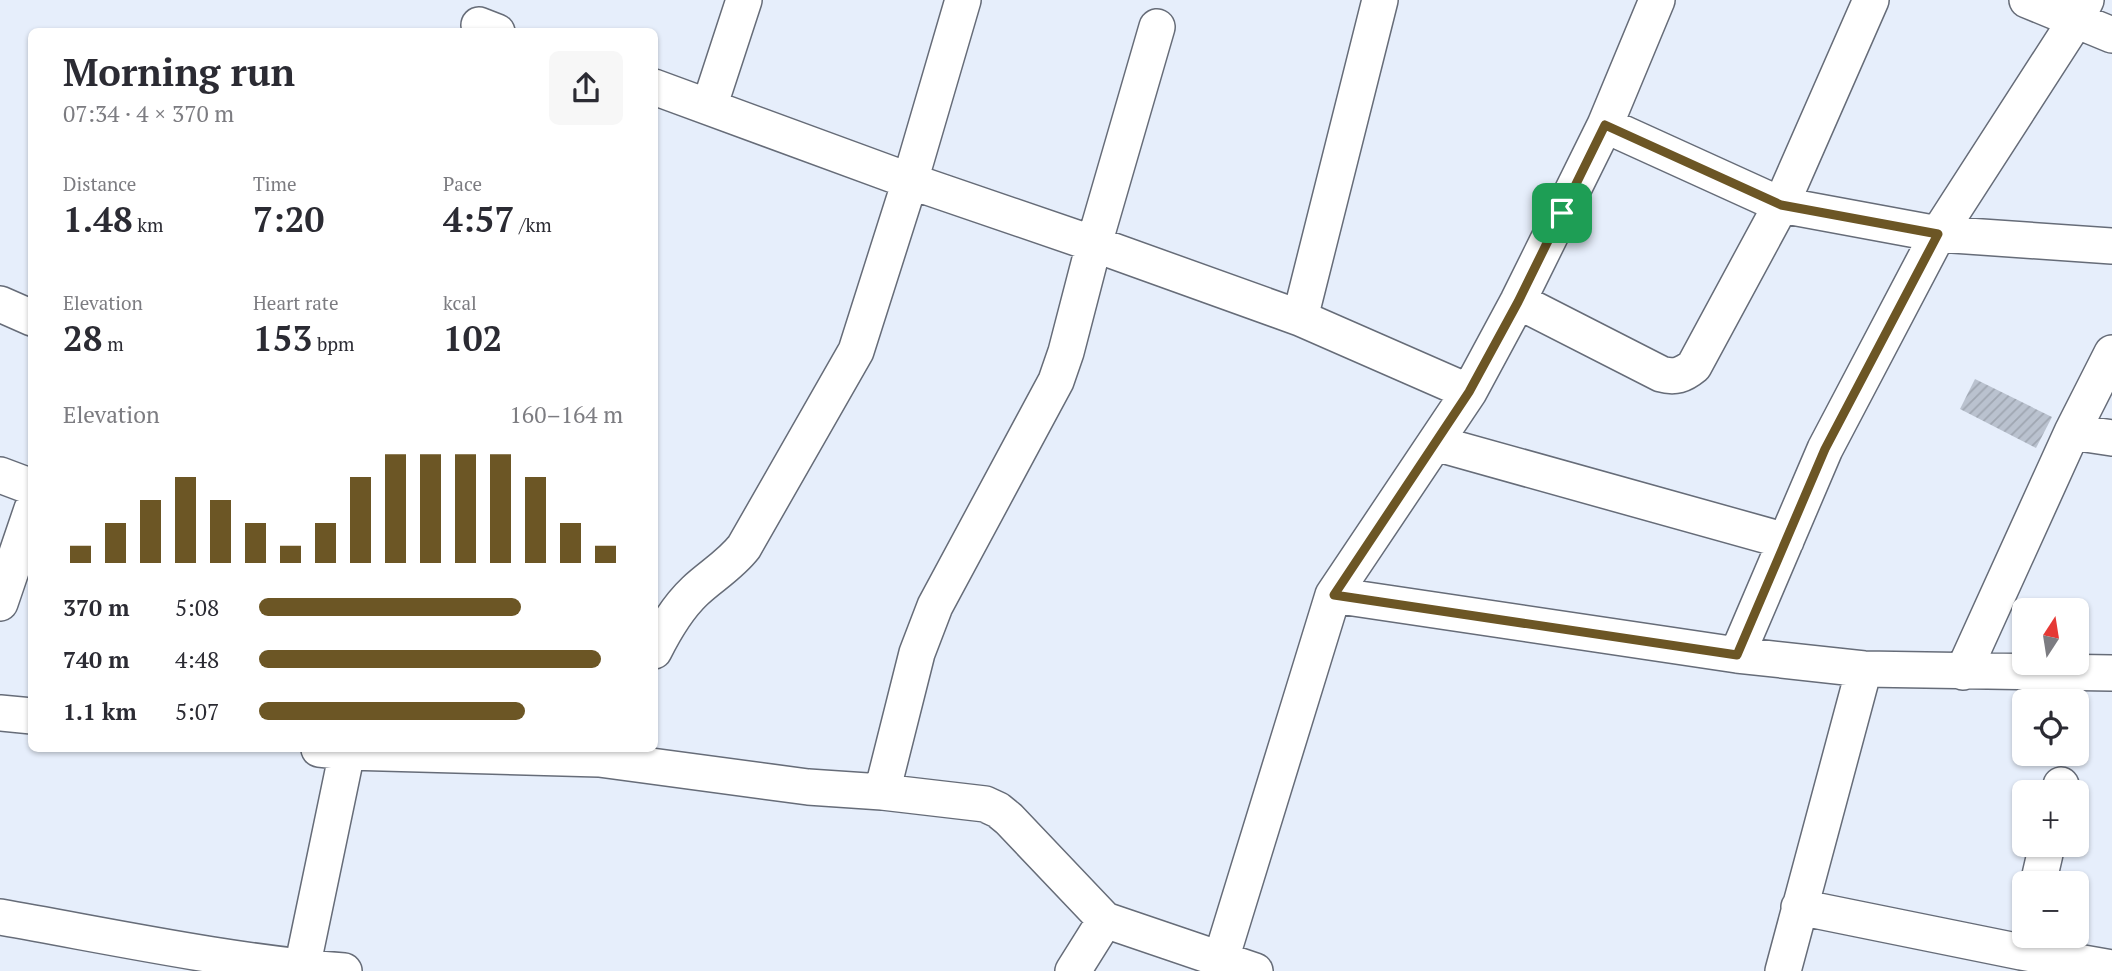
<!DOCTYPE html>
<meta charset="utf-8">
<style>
:root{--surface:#fff;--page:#f7f7f7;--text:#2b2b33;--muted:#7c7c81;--accent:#6c5625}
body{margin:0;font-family:"PT Serif",serif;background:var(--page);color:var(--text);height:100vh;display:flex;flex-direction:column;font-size:26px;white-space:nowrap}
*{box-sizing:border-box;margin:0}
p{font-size:23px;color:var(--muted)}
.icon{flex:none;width:38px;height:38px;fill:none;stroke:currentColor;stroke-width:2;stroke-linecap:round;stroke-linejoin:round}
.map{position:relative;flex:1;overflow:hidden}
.details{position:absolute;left:28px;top:28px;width:630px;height:724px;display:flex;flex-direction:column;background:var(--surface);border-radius:10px;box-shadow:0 2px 5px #0004}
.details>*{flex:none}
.needle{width:46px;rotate:12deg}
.tools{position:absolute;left:2012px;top:598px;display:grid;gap:14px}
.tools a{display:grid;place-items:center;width:77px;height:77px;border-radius:10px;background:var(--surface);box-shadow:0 2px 5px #0004;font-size:35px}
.pin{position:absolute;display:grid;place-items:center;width:60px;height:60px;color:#fff;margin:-30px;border-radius:14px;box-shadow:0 4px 10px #0006}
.round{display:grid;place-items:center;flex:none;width:74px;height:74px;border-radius:10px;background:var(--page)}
.head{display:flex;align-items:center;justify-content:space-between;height:119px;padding:0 35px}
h1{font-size:38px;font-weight:700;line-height:52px}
.figures{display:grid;grid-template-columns:repeat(3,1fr);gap:10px;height:119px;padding:7px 35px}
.figures div{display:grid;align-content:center}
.figures b{font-size:35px;font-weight:700}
.figures small{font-size:19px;font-weight:400}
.figures p{font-size:19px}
.chart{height:196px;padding:14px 35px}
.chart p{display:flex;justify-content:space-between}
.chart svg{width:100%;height:126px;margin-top:7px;stroke:var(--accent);stroke-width:6}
ul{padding:0 35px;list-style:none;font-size:23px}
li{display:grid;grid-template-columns:112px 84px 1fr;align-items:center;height:52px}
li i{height:18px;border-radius:9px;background:var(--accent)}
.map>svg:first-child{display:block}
</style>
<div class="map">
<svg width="2112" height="971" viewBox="0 0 2112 971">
<defs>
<pattern id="building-hatch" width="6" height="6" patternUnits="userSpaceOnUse" patternTransform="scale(1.75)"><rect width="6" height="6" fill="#bac2cf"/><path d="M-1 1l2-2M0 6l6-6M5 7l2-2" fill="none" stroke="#9fa6b1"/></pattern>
</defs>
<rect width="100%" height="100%" fill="#e6eefb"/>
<path fill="url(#building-hatch)" d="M1975,379L2052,417L2036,448L1960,409Z"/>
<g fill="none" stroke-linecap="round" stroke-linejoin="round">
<defs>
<path id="minor" d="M2027,0L2112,35
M479,25L497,32
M654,87L910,181L1094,244L1300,318L1469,392
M709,107L744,0
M1605,125L1781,205L1938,234L2112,246
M1518,301L1661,374C1675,378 1683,375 1694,366L1781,205L1871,0
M0,304L32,318
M1300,318L1380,0
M2072,432L2112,438
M1435,443L1786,541
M0,475L32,487
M1333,595L1737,655L1864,669L2112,673
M0,603L32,509
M654,651C665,629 677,608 695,591C711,576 730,565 744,547L856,351L910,181L963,0
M1737,655L1825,449L1938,234L2076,20L2086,0
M1963,672L2072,432L2112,353
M0,713L32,716
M319,749L347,752L599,759L808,787L882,792L985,804L998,810L1009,819L1105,920
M882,792L917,653L935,606L1056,381L1066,352L1094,244L1157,27
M2059,793L2061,785
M2038,884L2047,845
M1799,907L2021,952L2112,968
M0,917C114,937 229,962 344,971
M1221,959L1333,595L1469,392L1518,301L1605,125L1657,0
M302,968L347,752
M1073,971L1105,920L1255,971
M1783,971L1864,669"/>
</defs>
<use href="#minor" stroke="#666c78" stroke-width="38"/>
<use href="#minor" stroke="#fff" stroke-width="35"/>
</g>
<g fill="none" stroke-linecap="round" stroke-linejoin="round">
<defs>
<path id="route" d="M1605,125L1781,205L1938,234L1825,449L1737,655L1334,595L1469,392L1518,302Z"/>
</defs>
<use href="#route" stroke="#fff" stroke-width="14"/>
<use href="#route" stroke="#6c5625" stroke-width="9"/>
</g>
</svg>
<div class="tools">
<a><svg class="needle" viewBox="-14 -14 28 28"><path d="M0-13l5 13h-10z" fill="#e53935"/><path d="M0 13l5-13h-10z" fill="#7c7c81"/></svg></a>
<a><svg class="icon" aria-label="locate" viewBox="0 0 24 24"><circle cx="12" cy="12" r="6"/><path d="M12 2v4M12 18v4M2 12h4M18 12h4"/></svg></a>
<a>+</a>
<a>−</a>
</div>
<div class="pin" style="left:1562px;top:213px;background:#1e9e55"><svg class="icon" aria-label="arrive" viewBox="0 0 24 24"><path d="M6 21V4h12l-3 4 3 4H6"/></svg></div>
<section class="details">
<div class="head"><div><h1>Morning run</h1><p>07:34 · 4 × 370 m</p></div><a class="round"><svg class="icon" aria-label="share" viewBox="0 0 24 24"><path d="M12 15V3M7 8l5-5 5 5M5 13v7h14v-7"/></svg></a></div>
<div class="figures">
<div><p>Distance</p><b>1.48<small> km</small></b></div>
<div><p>Time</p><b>7:20</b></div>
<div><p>Pace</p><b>4:57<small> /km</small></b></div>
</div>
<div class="figures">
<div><p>Elevation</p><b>28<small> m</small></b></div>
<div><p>Heart rate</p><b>153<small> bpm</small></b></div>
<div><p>kcal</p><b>102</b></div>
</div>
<div class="chart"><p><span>Elevation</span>160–164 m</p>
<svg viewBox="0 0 160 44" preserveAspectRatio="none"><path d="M5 44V38M15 44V30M25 44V22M35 44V14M45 44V22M55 44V30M65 44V38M75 44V30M85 44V14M95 44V6M105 44V6M115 44V6M125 44V6M135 44V14M145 44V30M155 44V38"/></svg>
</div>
<ul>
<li><b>370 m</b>5:08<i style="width:72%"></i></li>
<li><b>740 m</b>4:48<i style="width:94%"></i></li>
<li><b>1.1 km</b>5:07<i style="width:73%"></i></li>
</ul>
</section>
</div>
